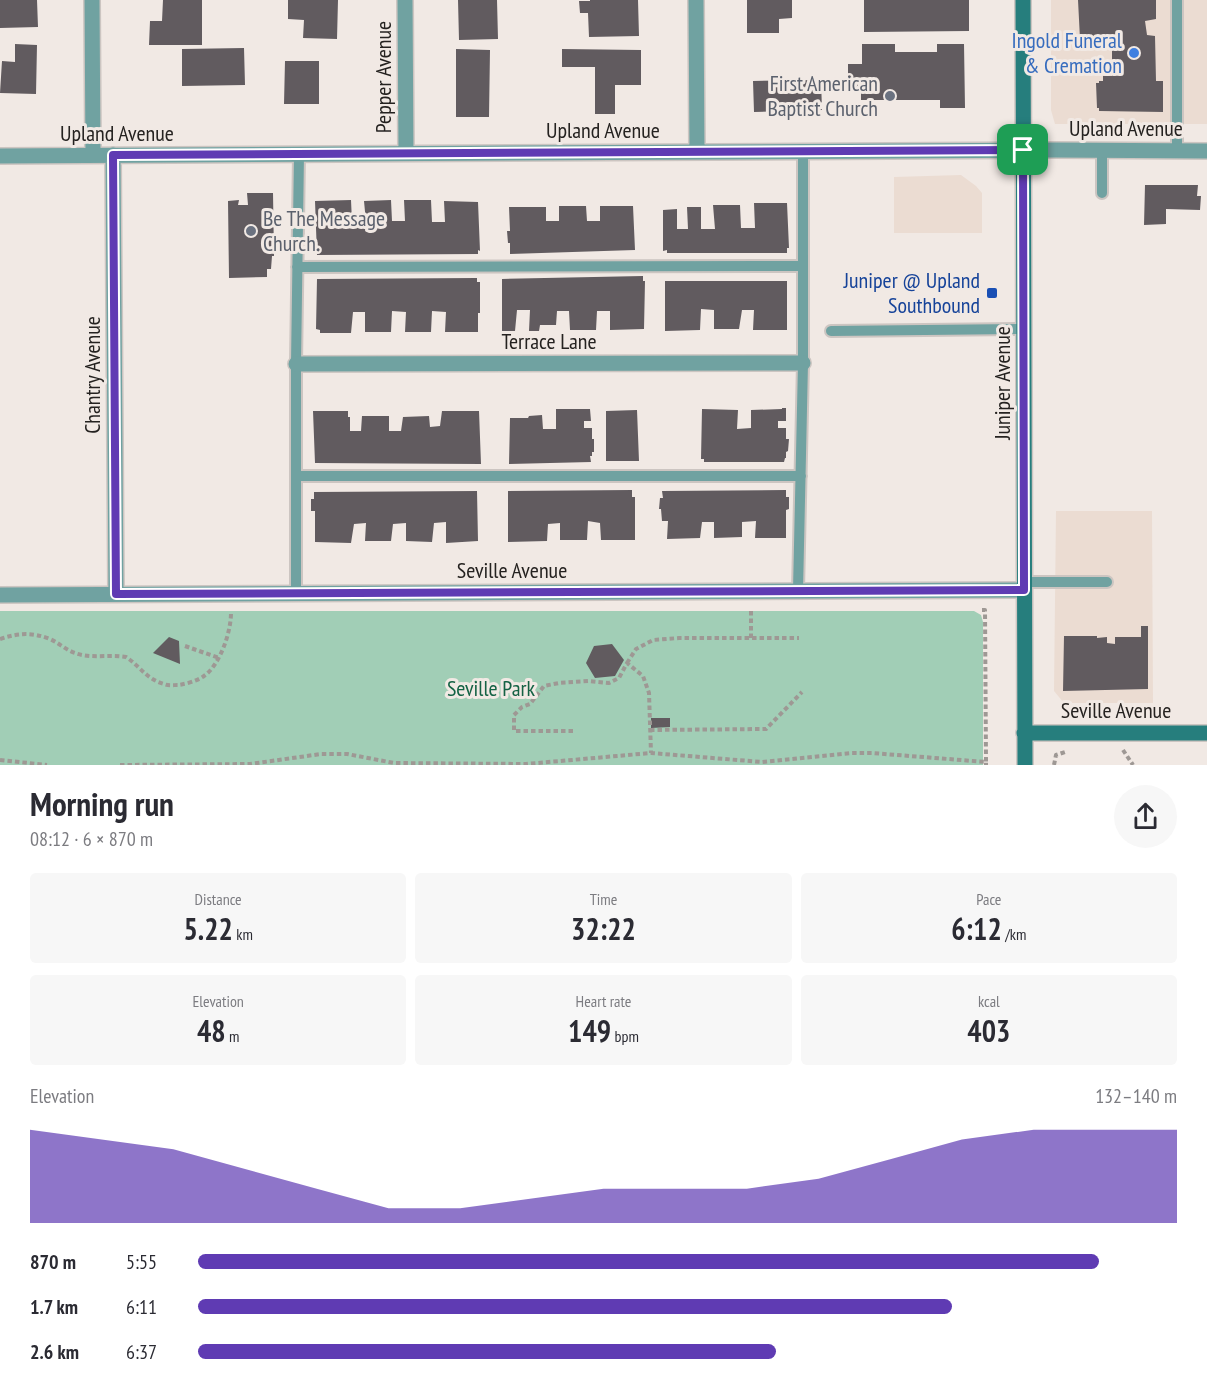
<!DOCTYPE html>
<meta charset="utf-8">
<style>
:root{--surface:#fff;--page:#f7f7f7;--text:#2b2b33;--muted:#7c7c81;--accent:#5f3bb3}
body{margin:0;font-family:"PT Sans Narrow",sans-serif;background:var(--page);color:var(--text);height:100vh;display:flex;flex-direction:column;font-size:22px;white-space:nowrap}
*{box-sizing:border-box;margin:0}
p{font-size:20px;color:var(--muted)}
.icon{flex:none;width:33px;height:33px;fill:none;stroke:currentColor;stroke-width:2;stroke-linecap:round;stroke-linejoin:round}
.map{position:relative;height:765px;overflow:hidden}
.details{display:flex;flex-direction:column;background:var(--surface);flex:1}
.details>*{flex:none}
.pin{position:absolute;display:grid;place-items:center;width:51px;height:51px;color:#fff;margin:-26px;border-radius:12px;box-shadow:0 3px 9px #0006}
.round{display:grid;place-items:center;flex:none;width:63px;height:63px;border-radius:32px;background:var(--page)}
.overview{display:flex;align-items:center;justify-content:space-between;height:102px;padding:0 30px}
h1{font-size:33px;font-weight:700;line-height:45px}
.metrics{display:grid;grid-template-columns:repeat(3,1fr);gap:9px;height:102px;padding:6px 30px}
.metrics div{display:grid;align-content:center;border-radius:6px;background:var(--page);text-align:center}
.metrics b{font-size:30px;font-weight:700}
.metrics small{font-size:16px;font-weight:400}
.metrics p{font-size:16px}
.chart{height:168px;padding:12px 30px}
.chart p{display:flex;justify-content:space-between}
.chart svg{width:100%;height:108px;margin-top:6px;fill:var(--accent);opacity:.7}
ul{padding:0 30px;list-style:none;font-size:20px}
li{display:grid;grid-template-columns:96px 72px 1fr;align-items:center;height:45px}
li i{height:15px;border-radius:8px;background:var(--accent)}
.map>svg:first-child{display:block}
</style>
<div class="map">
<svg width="1207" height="765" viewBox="0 0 1207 765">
<rect width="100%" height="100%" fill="#f1e9e4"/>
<path fill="#ebdcd2" d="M1051,0H1207V124H1055L1051,110Z
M961,175L976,186L982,193V233H894V177Z
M1056,511H1152L1153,703H1064L1054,691Z"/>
<path fill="#a1ceb6" d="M0,611H974L981,615L983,622V765H0Z"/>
<path fill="#615b5f" d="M0,0H37L38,27L0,28Z
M163,0H202V45H149L150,21H162Z
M288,0H338L337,39L303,38L304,20L288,19Z
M458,0H497L498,39L459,40Z
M590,0H638L639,36L589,37L588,13H580L579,1H590Z
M747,0H792V18L779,19V33H747Z
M864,0H969V31L864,32Z
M1078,0H1156V19L1145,21L1147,35L1155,36L1156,81H1163V112L1099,111V108H1097L1096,83H1099V81H1103V76H1112V39H1080Z
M15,44L37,45L36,94L0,93L2,61L15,62Z
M862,44H895V52H937V44H964L965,108H940V100H861V91H848V64H862Z
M244,48L245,85L182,86V49Z
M456,49L490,50L489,117H456Z
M562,49L641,50V85H615V114H595V67H562Z
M285,61H319V104H284Z
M821,80L822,110L754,112L753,81Z
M1145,185H1198L1197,196H1201L1200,210L1166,209V224L1144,225Z
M247,193H273L274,256H272L271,269H267V277L229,278L228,201L239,200L238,205H248Z
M351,200L352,222H366L364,201L391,200L392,221H405L404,200H431L432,222H445L444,201L478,202L480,251L478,250V254L317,255L315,201Z
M754,203H787L789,248H787V253H667V250L663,251V210L677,209V229H688L687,207H701V229H715L713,205H740L741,228H755Z
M559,206H586L587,221H600V206H633L635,250L510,254V243H508L507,231H510L509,207H546V221H559Z
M643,276V281H645L644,329L610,330V311H597L596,330H570L569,311H557L556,325H540L539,331H529L530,310H517L515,331H502V279Z
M477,278V282H480V313H478V332H445L446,312L432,311L431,332H405L406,312L392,311L391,332H365V312H353L351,333H320V330L316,329L317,279Z
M665,281H787V330H753L754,310H742L739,329H714V310L701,309L700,330L665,331Z
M782,408H786V421H778V428H786V439H789L788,451L786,452V458H785L784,462H704V459H701L702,409L738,410L737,429L751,428V410L782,409Z
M556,409H590L591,421H584V428H592V439H594V452H592V456H590L591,462L509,464L510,418H528L529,416L542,415L543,429H556Z
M637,410L639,461H606V411Z
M313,411H348V417H350V431H361L362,416H389V431H401L403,417L429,416L430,427L440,426L442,411H479L481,464L315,463Z
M632,490V497H635V540H601L600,523L588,521L587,540H560V523L548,524L547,541L508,542V491Z
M786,490V497H789V509L786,510V538H755L756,521L742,522V537L714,538V522H702L700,538L667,539L668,521H662L661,509H659L660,498H663L662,491Z
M477,491L478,541L446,543V522L434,523L432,542L406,541V523L393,524L391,541H365L366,523L354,524L351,543L315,542V511H311V499H314V492Z
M1141,626H1148V689L1063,691L1064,636H1097V638L1107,637V643L1115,644V637H1141Z
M169,637L179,641L180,664L153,653Z
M612,644L624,660L615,676L595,678L586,663L594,646Z
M651,718H670V727L651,728Z"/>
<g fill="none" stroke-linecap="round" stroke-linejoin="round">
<defs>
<path id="lane" d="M1177,151V0
M1102,193V151
M297,267L802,266
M831,331L1024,329
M296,476H801
M1024,582H1107
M798,591L803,363V151
M296,593V364L299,154"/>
<path id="street" d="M92,0L93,155
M405,0L406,153
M696,0L697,152
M113,155L116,594
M0,156L1055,150L1207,151
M296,364L803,363
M0,595L1024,590"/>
<path id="secondary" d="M1023,0L1025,765
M1024,733H1207"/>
</defs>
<use href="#lane" stroke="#ccc5c1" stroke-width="14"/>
<use href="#street" stroke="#ccc5c1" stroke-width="18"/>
<use href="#secondary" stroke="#ccc5c1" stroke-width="18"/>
<path stroke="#9e9894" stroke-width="4" stroke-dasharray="4.5 3" stroke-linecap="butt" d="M982,610H985L986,762
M751,611V638
M0,639C18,633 32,632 50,639C59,643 66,650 75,653C91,659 109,654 126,657C140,666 146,679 164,684C168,686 173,685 178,685C186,684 197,681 204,676C220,665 231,632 231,613
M185,646L219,658
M627,663L636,649L653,640L679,638H799
M650,730L766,729L802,692
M573,731H514V715L522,707L530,704L544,686L559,683L588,681L609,683L619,678L627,663L643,676L649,693L651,753
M1123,750L1133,765
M0,760L47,765
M120,765L250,764L321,754H347L394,763L526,764L651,753L762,762L851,753H872L986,762V765
M1054,765L1056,755L1065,752"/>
<use href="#lane" stroke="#70a2a1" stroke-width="10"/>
<use href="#street" stroke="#70a2a1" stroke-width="15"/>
<use href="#secondary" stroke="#267e7d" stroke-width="15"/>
</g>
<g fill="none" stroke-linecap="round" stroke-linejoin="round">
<defs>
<path id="route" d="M1023,150L1024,590L116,594L113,155Z"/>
</defs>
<use href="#route" stroke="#fff" stroke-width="12"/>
<use href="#route" stroke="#5f3bb3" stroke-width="8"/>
</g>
<circle fill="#3f7fe0" stroke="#f1e9e4" stroke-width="2" cx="1134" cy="53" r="6"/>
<g fill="#6b7280" stroke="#f1e9e4" stroke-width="2">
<circle cx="890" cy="96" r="6"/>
<circle cx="251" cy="231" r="6"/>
</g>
<rect fill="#1a4fb4" stroke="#f1e9e4" stroke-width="2" x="986" y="287" width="12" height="12" rx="3"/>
<g text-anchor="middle" stroke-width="6" stroke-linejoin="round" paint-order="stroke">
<g font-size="22" fill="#366cbe" stroke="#f1e9e4" text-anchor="end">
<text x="1122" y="48">Ingold Funeral<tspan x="1122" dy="25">&amp; Cremation</tspan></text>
</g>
<g font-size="22" fill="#252220" stroke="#f1e9e4">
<text transform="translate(383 77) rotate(-90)" y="8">Pepper Avenue</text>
<text x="1126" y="136">Upland Avenue</text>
<text x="603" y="138">Upland Avenue</text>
<text x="117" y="141">Upland Avenue</text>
<text x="549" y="349">Terrace Lane</text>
<text transform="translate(92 375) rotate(-90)" y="8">Chantry Avenue</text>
<text transform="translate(1002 383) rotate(-90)" y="8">Juniper Avenue</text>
<text x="512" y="578">Seville Avenue</text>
<text x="1116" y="718">Seville Avenue</text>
</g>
<g font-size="22" fill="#5b616d" stroke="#f1e9e4" text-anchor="end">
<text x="878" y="91">First American<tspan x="878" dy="25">Baptist Church</tspan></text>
<text x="263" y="226" text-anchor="start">Be The Message<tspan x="263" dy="25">Church.</tspan></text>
</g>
<g font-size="22" fill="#164399" stroke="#f1e9e4" text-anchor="end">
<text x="980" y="288">Juniper @ Upland<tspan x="980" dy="25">Southbound</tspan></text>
</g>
<g font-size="22" fill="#146244" stroke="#f1e9e4">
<text x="491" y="696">Seville Park</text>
</g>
</g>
</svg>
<div class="pin" style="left:1023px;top:150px;background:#1e9e55"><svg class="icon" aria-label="arrive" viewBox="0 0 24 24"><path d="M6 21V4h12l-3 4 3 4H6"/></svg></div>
</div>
<section class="details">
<div class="overview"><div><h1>Morning run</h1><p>08:12 · 6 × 870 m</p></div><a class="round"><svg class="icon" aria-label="share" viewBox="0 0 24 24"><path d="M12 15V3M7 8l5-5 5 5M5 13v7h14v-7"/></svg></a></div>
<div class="metrics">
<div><p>Distance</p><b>5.22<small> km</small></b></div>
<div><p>Time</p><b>32:22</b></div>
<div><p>Pace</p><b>6:12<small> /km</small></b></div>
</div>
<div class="metrics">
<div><p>Elevation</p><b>48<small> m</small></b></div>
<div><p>Heart rate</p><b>149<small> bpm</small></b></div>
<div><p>kcal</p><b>403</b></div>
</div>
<div class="chart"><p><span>Elevation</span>132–140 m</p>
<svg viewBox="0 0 160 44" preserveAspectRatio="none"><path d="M0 44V6L10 10L20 14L30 22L40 30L50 38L60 38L70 34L80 30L90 30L100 30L110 26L120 18L130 10L140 6L150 6L160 6V44z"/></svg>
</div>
<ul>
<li><b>870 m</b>5:55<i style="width:92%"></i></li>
<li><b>1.7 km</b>6:11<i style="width:77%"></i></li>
<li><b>2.6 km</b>6:37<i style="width:59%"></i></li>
</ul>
</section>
